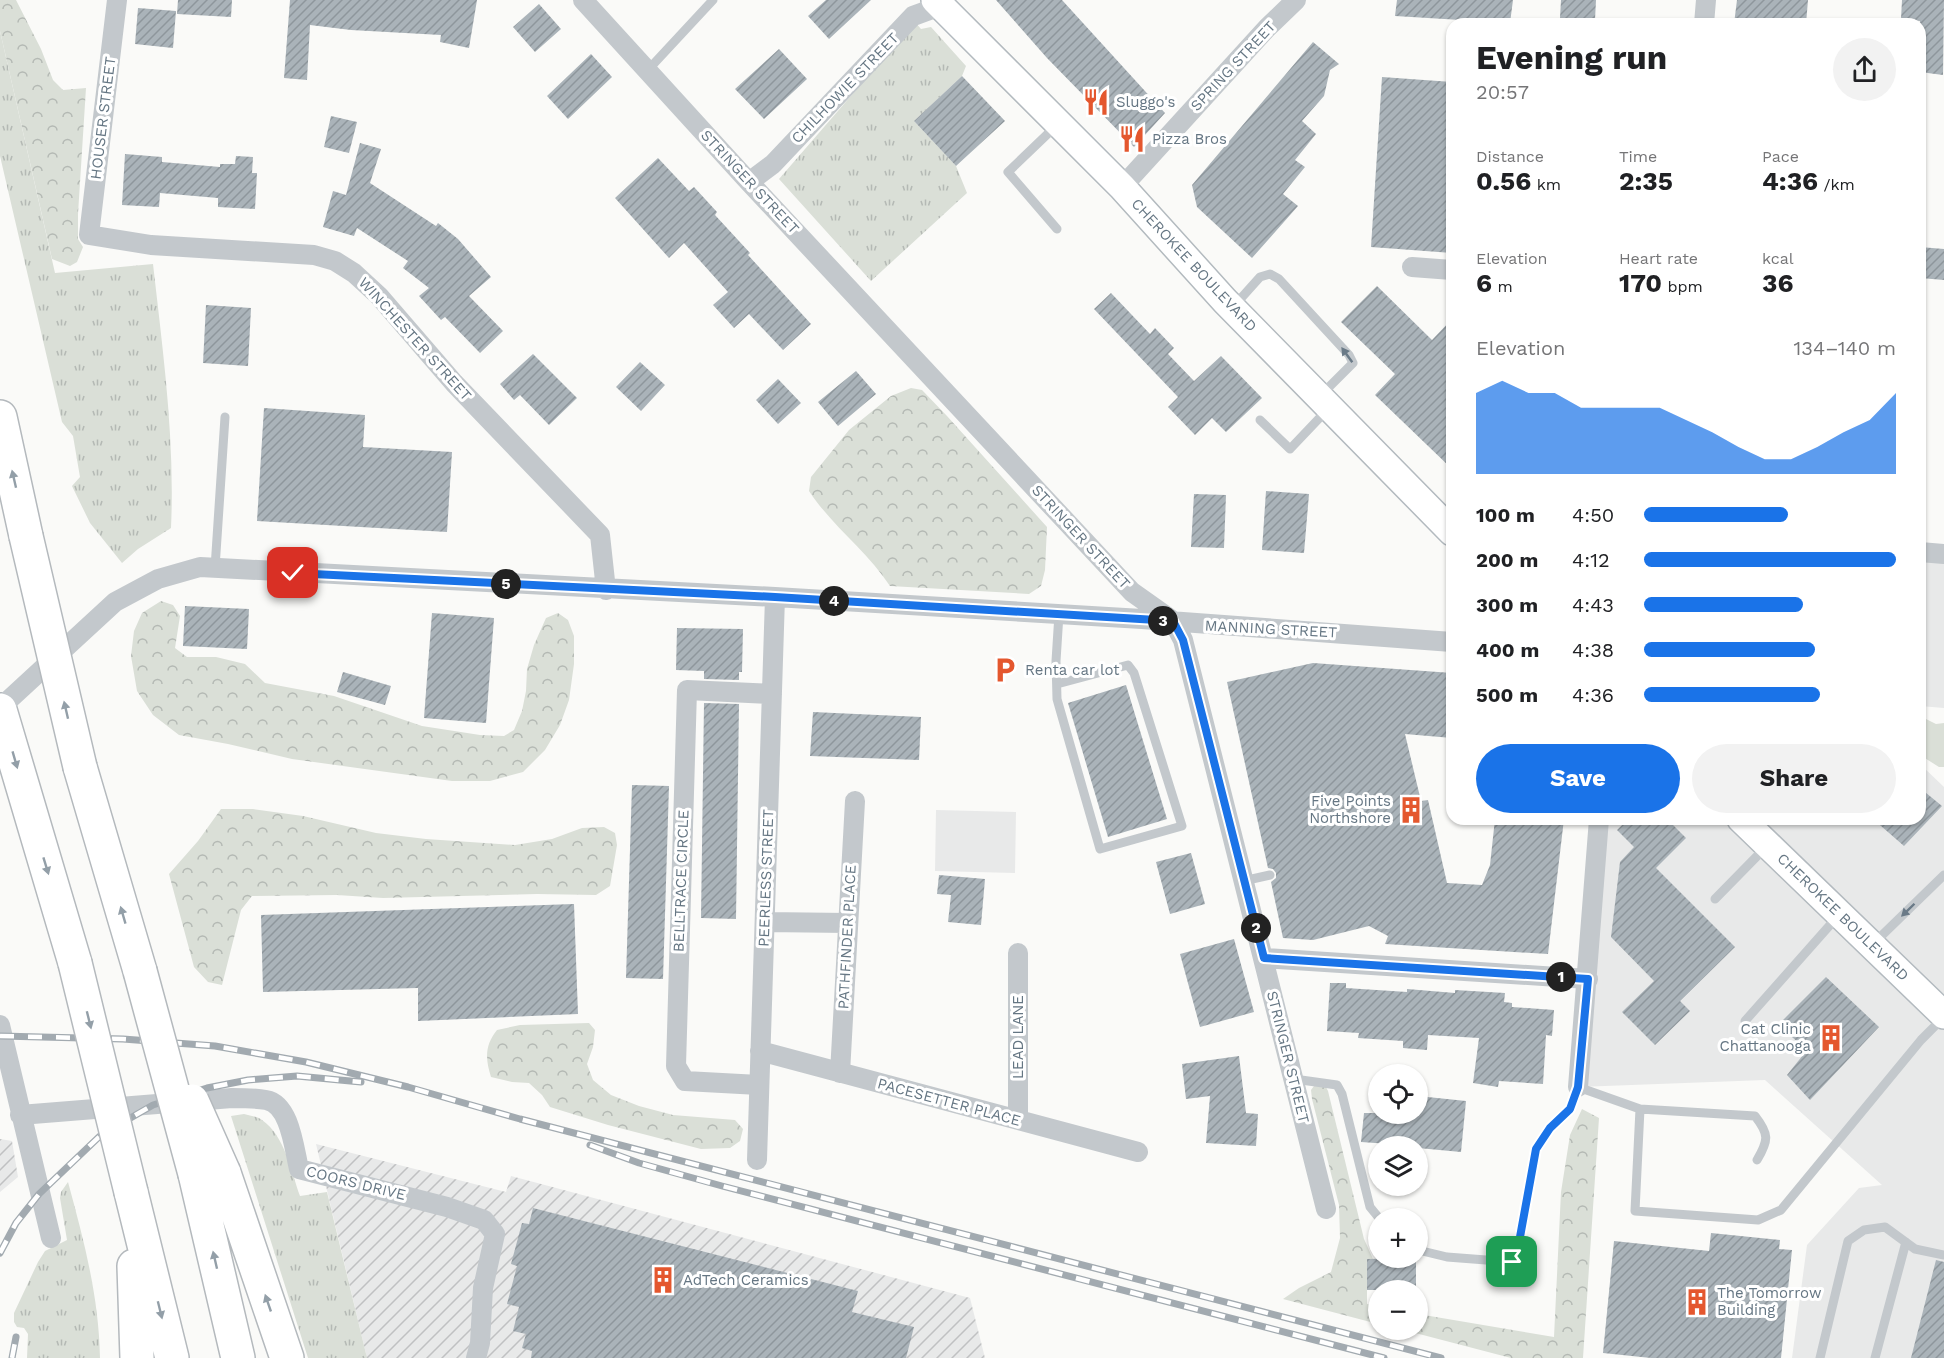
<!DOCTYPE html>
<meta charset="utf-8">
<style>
:root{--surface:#fff;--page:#f2f2f2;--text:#202124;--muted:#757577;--accent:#1a73e8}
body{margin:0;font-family:"Work Sans",sans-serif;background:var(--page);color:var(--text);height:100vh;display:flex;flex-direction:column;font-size:22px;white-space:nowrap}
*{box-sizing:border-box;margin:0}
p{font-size:20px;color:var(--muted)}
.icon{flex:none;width:33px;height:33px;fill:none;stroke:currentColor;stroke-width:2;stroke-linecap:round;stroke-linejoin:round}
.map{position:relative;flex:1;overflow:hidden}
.panel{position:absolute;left:1446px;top:18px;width:480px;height:807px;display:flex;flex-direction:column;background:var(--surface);border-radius:18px;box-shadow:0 2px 4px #0004}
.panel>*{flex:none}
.buttons{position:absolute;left:1368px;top:1064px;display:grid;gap:12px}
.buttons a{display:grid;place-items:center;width:60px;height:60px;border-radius:50%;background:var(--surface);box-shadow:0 2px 4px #0004;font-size:30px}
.pin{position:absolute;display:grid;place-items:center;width:51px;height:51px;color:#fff;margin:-26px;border-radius:12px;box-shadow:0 3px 9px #0006}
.km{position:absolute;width:30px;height:30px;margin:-15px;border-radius:50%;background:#222;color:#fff;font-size:16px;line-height:30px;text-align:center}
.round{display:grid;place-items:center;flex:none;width:63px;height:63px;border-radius:32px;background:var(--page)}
.summary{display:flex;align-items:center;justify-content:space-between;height:102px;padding:0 30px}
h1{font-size:33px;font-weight:700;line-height:45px}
.metrics{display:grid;grid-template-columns:repeat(3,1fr);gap:9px;height:102px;padding:6px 30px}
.metrics div{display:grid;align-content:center}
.metrics b{font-size:26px;font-weight:700}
.metrics small{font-size:16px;font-weight:400}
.metrics p{font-size:16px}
.chart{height:168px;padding:12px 30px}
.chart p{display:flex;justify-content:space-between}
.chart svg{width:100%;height:108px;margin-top:6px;fill:var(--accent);opacity:.7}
.action{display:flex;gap:12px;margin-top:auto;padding:12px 30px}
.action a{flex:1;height:69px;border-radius:36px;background:var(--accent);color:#fff;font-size:24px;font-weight:700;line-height:69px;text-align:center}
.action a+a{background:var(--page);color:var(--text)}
ul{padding:0 30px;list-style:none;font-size:20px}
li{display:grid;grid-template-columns:96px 72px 1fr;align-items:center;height:45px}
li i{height:15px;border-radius:8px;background:var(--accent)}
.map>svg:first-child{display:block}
</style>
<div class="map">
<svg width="1944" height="1358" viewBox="0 0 1944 1358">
<defs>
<pattern id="industrial-furrows" width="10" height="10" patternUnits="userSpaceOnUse" patternTransform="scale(1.5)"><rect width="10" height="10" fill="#e8e9e9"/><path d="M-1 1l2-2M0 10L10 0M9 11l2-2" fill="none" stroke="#c0c1c2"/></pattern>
<pattern id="grass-tufts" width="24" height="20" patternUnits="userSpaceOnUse" patternTransform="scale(1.5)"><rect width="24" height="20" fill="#dadfd7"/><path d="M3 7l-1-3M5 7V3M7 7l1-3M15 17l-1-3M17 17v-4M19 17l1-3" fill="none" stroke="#b4b9b4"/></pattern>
<pattern id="forest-crowns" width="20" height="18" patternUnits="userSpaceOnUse" patternTransform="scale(1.5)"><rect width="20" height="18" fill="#dadfd7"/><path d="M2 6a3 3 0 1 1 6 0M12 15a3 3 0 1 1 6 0" fill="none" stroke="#b4b9b4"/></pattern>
<pattern id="building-hatch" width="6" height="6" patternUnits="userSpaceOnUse" patternTransform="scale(1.5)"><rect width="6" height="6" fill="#aab3b9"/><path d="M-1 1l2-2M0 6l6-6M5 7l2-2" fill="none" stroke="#8e969c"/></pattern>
</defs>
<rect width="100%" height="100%" fill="#fafaf8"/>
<path fill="#e8e9e9" d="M1920,552L1944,554V708L1920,706Z
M1920,764L1944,787V1358H1792L1807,1245L1859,1188L1882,1185L1765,1080L1578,1087L1599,819H1920Z
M936,810L1016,812L1015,873L935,871Z"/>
<path fill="url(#industrial-furrows)" d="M0,1139L12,1141L18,1177L0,1192Z
M316,1144L506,1192L511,1176L970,1298L985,1358H367Z"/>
<path fill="url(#grass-tufts)" d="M915,22L921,29L931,27L966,66L962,76L914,121L956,166L967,193L871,281L779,179Z
M0,31L55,273L153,264C163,352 175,439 171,528L138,549L122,563L90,523L72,486L80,477L73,436L62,422L0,156Z
M244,1114C250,1116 257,1116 262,1120C285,1136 291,1171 300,1196L327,1192L367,1358H308L231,1116Z
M68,1182C84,1241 99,1297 100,1358H27L28,1334L24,1328L17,1327L14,1322V1313L38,1262L45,1251L67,1240L60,1198L61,1192Z"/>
<path fill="url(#forest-crowns)" d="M0,0H16L41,49L53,80L63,90L86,88L78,214V239L83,247L77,262L70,266L52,259L0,31Z
M911,388L922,390L947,416L1047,527L1045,570L1041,586L1029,594L890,586C867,551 832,526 809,491L811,477L849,430L891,396Z
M161,601L173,605L180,616L175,648L187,657H216L245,664L265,683L334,696L422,726L480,735L504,736L514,730L522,711L526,691L527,669L534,645L546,618L558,613L568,620L574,636V664L569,700L560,725L545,750L523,772L490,781H452L292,759L228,744L179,735L153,715L137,691L131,656L134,631L142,613Z
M221,809H253L303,816L376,833L426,839L515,845L552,839L582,828L604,827L615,833L617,845L610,886L596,895L537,894L383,898L337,895L252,896L241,910L222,985L208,982L194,967L169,874L198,841Z
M589,1023L595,1030L593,1047L587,1064L593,1080L611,1095L639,1106L673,1115L735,1120L743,1129L740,1141L730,1148L701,1149L608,1125L550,1107L542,1095L529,1083L512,1082L491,1077C485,1058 485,1045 497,1030L520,1025Z
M1325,1085L1328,1091L1364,1239L1373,1259H1367V1304L1378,1305V1324L1283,1299L1299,1288L1331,1272L1340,1238L1339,1205L1312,1099L1311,1090L1314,1086Z
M1582,1109L1599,1118L1583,1358H1511L1400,1329H1418V1314L1554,1337L1561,1192L1570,1135Z"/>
<path fill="#dadfd7" d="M1924,718L1936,724L1944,723V767H1939L1920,755V721Z"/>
<path fill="url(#building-hatch)" d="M178,0H232L231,17L177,14Z
M290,0H477L469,48L440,42L441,35L351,30L310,25L307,80L284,78Z
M826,0H871L829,39L808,16Z
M996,0H1062L1165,113L1134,147L1047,58Z
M1397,0H1513L1510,23L1395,16Z
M1561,0H1596L1595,20L1560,18Z
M1737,0H1808L1806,24H1734Z
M1902,0H1944L1943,75L1920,72V21L1901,19Z
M539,4L561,29L535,52L513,27Z
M138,8L176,11L173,48L135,44Z
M1313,42L1339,64L1330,70L1324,96L1302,121L1316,134L1295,160L1305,167L1283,194L1298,206L1252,258L1197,207L1192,185Z
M779,49L807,79L764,119L735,89Z
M591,54L612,77L568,119L547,96Z
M962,76L1005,121L956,166L914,121Z
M1382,77L1452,82L1450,211H1452V253L1371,247Z
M331,116L357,122L349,153L324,147Z
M360,143L381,149L370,183L436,226L438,223L458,239L491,277L469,296L503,331L480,353L445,317L441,320L419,296L429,288L403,268L408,261L357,228L354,236L323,227L333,191L346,195Z
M125,154L162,157V162L220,167V164H235L236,156L253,157L252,173H257L255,209L218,207V198L160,193L159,207L122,205Z
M658,158L689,191L694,187L717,212L715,215L750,253L748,255L811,324L783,350L749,314L734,328L713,305L728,292L684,243L669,258L615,198Z
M1920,247L1944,249V280L1920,278Z
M1377,286L1432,340L1452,319V469L1375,395L1395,374L1341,322Z
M1111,293L1150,334L1155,328L1174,348L1168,354L1194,381L1221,356L1262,398L1226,432L1212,418L1195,435L1168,407L1178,397L1094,309Z
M206,305L251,308L248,366L203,363Z
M533,354L577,398L549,425L520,395L514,400L500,384Z
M640,362L665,385L641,411L616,387Z
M856,371L876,394L838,426L818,402Z
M778,379L801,403L778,424L756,400Z
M264,408L365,415L363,447L452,452L447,532L257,521Z
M1266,491L1309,494L1304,553L1262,550Z
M1194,494L1226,495L1224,548L1191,547Z
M185,606L249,609L247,649L183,646Z
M432,613L494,618L486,723L424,718Z
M677,628L743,629L742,672H739V680L704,679V671L676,670Z
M1313,663L1452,673V738L1405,734L1421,801L1428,800L1447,883L1482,885L1490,865L1495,819H1564L1548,954L1385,944L1388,936L1369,926L1313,940L1283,938L1271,882L1276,878V873L1273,869L1268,868L1227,682Z
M343,672L391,686L385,705L337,692Z
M1126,685L1167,819L1108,837L1068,703Z
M704,703L739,704L736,919L701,918Z
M813,712L921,717L919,760L810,756Z
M632,785L669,786L663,979L626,978Z
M1920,788L1942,806L1904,846L1873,819H1920Z
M1628,819H1667L1686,838L1656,868L1735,947L1680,1001L1690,1011L1655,1045L1622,1012L1654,981L1611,937L1620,862L1634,847L1617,830Z
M1191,853L1205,904L1170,914L1156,862Z
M939,875L985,879L981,925L948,922L951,895L937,894Z
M574,904L578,1014L418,1021V988L263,992L261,915Z
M1234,939L1254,1012L1200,1027L1180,954Z
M1826,977L1879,1027L1810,1100L1787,1075L1807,1050L1778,1025Z
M1330,983H1346V988L1407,992V989L1455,993V990L1505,993L1504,1002L1512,1003V1007L1554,1010L1552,1036L1546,1035L1543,1084L1499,1081L1498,1087L1473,1083L1479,1038L1428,1035L1427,1050L1403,1048V1041L1358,1038L1359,1033L1327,1031Z
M1239,1056L1246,1113L1258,1114L1256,1146L1206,1143L1210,1096L1186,1099L1182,1064Z
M1418,1096L1466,1101L1461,1152L1418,1148V1146L1361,1142L1364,1113H1418Z
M533,1208L858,1291L852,1312L914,1327L906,1358H531L532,1351L522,1348L526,1334L513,1331L519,1307L507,1304L517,1266L511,1264L522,1223L529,1224Z
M1711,1233L1780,1240L1779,1249L1792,1250L1781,1358H1651L1603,1353L1614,1241L1709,1251Z
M1416,1258V1290H1367V1259Z
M1936,1260L1944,1262V1358H1911Z"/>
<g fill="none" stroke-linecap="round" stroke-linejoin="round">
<defs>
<path id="secondary" d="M935,0L1122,187L1225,301L1452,532
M1741,819L1944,1015"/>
<path id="highway" d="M0,417L26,536
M0,710L75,963
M80,767L140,971
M224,1173L287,1358
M195,1174L238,1358
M131,1192L172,1358
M134,1266L137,1358"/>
</defs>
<use href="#secondary" stroke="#b3babf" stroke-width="30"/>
<use href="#highway" stroke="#b4b9bd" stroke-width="36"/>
<path stroke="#c3c8cc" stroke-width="9" d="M647,71L713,0
M1057,229L1008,172L1057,125
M1234,306L1260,277L1270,274L1279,279L1349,355L1353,363L1321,395
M1260,420L1290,449L1328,409
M215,568L225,417
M1057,684L1128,665L1134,673L1182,826L1100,849L1057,699L1056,661L1059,614
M1756,830L1767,819
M1243,881L1270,875
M1715,899L1766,847
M1873,944L1944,875
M1745,1021L1838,916
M1294,1079L1337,1085L1342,1094L1370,1207L1379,1218
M1640,1109L1755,1116C1769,1134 1769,1140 1757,1160
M1418,1250L1447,1257L1512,1262L1517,1259L1536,1149L1550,1128L1570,1109L1578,1087L1640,1109L1635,1211L1758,1220L1781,1210L1921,1040L1944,1017
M1820,1358L1848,1241L1864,1230L1885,1227L1915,1249L1944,1255
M1875,1358L1906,1242"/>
<path stroke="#c3c8cc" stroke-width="20" d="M117,0L89,235L151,245L314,255L335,261L354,273L379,296L454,383L600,535L606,590
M583,0L749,182L1132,592L1173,621L1183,640L1326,1209
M1704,24L1706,0
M749,182L773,164L913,16L940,6L945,0
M1122,187L1267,28L1296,0
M1412,267L1452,270
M1920,552L1944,554
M0,708L115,602L158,579L200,567L775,597L1142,619L1452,642
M765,922L848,923
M1018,953V1120
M1264,958L1588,979
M0,1025L51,1238
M760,1051L1138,1152
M840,1073L855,801
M759,1085L685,1081L676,1066L687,690L772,694
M1578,1087L1599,819
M20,1115L232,1098C243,1098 255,1098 266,1100C290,1104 294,1148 299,1169L447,1207L484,1220L495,1234L483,1288L480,1343L476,1358
M757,1160L775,597"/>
<use href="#secondary" stroke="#fff" stroke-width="27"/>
<use href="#highway" stroke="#fff" stroke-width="33"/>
<defs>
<path id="rail" d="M0,1036L123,1039L215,1046L306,1062L408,1087L520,1119L1441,1358
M590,1145L639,1163L722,1186L1384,1358
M0,1253L16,1223L39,1194L101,1135L153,1105L207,1088L248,1080L297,1076L361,1082
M12,1358L16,1337"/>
</defs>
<use href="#rail" stroke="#a2aab0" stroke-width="7"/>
<use href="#rail" stroke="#fff" stroke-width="4.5" stroke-dasharray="14" stroke-linecap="butt"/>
<defs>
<path id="highway-bridge" d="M26,536L80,767
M75,963L131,1192
M140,971L195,1174
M192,1101L224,1173"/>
</defs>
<use href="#highway-bridge" stroke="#b4b9bd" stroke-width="36" stroke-linecap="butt"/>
<use href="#highway-bridge" stroke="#fff" stroke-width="33"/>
</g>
<defs><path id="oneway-solid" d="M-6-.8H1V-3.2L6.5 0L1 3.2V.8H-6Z" transform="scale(1.5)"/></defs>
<g fill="#6a7a87">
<use href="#oneway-solid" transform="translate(1347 355) rotate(-126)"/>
<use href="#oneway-solid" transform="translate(1908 910) rotate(136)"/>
</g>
<g fill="#939fa8">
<use href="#oneway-solid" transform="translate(14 479) rotate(-103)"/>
<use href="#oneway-solid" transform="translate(66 710) rotate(-103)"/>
<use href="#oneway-solid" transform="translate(15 760) rotate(74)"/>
<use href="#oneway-solid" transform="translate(46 866) rotate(73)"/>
<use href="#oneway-solid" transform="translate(123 915) rotate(-106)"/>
<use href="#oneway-solid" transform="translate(89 1020) rotate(76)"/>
<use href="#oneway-solid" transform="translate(215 1260) rotate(-103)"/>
<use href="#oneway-solid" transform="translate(268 1303) rotate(-109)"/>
<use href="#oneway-solid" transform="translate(160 1310) rotate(76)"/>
</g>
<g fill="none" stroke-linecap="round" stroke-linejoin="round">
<defs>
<path id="route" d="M293,573L775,597L1173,621L1183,640L1264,958L1588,979L1578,1087L1570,1109L1550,1128L1536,1149L1516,1259L1512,1262"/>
</defs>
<use href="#route" stroke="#fff" stroke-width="12"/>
<use href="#route" stroke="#1a73e8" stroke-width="8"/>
</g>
<defs>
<symbol id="restaurant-bare" viewBox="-9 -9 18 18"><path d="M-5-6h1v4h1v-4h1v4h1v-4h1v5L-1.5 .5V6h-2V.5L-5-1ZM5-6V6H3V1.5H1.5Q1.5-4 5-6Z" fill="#e4572e" stroke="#fff" stroke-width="2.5" paint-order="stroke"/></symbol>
<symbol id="parking-bare" viewBox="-9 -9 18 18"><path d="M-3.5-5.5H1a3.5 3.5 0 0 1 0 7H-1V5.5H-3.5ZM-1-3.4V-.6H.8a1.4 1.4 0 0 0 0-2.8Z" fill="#e4572e" stroke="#fff" stroke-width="2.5" paint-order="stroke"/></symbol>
<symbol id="building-bare" viewBox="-9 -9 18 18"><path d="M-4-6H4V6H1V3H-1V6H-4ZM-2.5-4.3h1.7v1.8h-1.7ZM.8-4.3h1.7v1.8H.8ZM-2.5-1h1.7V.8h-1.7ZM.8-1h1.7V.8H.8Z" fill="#e4572e" stroke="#fff" stroke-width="2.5" paint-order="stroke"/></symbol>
</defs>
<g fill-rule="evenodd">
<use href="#restaurant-bare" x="1077" y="83" width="38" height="38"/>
<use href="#restaurant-bare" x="1113" y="120" width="38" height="38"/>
<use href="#parking-bare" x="986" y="651" width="38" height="38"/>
<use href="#building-bare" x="1392" y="791" width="38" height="38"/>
<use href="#building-bare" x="1812" y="1019" width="38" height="38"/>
<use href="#building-bare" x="644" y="1261" width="38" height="38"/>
<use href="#building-bare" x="1678" y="1283" width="38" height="38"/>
</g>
<g text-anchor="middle" stroke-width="6" stroke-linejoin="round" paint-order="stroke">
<g font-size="15" fill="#657683" stroke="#fff">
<text transform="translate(1233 66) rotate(-47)" y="5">SPRING STREET</text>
<text transform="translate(845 88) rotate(-46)" y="5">CHILHOWIE STREET</text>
<text transform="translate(103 118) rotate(-83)" y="5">HOUSER STREET</text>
<text transform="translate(750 182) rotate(47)" y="5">STRINGER STREET</text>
<text transform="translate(1194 265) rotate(47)" y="5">CHEROKEE BOULEVARD</text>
<text transform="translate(415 339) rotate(48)" y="5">WINCHESTER STREET</text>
<text transform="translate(1081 537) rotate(47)" y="5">STRINGER STREET</text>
<text transform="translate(1271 629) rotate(3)" y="5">MANNING STREET</text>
<text transform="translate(766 878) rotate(-88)" y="5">PEERLESS STREET</text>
<text transform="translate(681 881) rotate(-88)" y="5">BELLTRACE CIRCLE</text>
<text transform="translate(1843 917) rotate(44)" y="5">CHEROKEE BOULEVARD</text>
<text transform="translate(847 937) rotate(-87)" y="5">PATHFINDER PLACE</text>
<text transform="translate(1018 1037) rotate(-90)" y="5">LEAD LANE</text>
<text transform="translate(1288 1057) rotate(76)" y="5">STRINGER STREET</text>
<text transform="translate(949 1102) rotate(15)" y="5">PACESETTER PLACE</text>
<text transform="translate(356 1183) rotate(14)" y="5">COORS DRIVE</text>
</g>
<g font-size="15" fill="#657683" stroke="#fff" text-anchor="start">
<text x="1116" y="107">Sluggo's</text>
<text x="1152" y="144">Pizza Bros</text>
<text x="1025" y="675">Renta car lot</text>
<text x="1391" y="806" text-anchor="end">Five Points<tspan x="1391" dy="17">Northshore</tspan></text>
<text x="1811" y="1034" text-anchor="end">Cat Clinic<tspan x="1811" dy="17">Chattanooga</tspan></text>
<text x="683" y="1285">AdTech Ceramics</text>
<text x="1717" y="1298">The Tomorrow<tspan x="1717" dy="17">Building</tspan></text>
</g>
</g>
</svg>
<div class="buttons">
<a><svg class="icon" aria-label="locate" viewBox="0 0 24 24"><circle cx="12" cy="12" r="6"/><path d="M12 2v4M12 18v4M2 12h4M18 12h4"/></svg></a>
<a><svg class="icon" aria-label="layers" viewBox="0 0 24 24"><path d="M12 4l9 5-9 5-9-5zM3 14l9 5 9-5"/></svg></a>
<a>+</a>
<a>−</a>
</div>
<div class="pin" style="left:1512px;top:1262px;background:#1e9e55"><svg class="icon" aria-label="arrive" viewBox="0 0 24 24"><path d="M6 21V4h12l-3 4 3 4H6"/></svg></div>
<div class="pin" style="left:293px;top:573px;background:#d93025"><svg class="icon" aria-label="check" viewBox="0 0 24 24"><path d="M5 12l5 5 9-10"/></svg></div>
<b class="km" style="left:1561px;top:977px">1</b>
<b class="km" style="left:1256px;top:928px">2</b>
<b class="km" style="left:1163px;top:621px">3</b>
<b class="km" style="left:834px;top:601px">4</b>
<b class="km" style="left:506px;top:584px">5</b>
<section class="panel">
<div class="summary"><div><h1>Evening run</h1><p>20:57</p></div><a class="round"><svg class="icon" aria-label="share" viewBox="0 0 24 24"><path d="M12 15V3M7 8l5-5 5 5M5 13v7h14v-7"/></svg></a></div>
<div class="metrics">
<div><p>Distance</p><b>0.56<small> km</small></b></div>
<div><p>Time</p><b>2:35</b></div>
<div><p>Pace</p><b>4:36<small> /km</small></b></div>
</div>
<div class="metrics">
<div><p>Elevation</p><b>6<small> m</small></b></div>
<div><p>Heart rate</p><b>170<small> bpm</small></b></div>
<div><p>kcal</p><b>36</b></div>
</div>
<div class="chart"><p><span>Elevation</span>134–140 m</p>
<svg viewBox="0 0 160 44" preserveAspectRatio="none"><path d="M0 44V11L10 6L20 11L30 11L40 17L50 17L60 17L70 17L80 22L90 27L100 33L110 38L120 38L130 33L140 27L150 22L160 11V44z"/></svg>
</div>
<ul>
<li><b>100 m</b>4:50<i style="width:57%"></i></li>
<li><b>200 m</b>4:12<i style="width:100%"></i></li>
<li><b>300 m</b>4:43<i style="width:63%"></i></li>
<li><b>400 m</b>4:38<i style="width:68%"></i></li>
<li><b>500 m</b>4:36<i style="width:70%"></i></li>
</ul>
<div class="action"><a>Save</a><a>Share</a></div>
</section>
</div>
